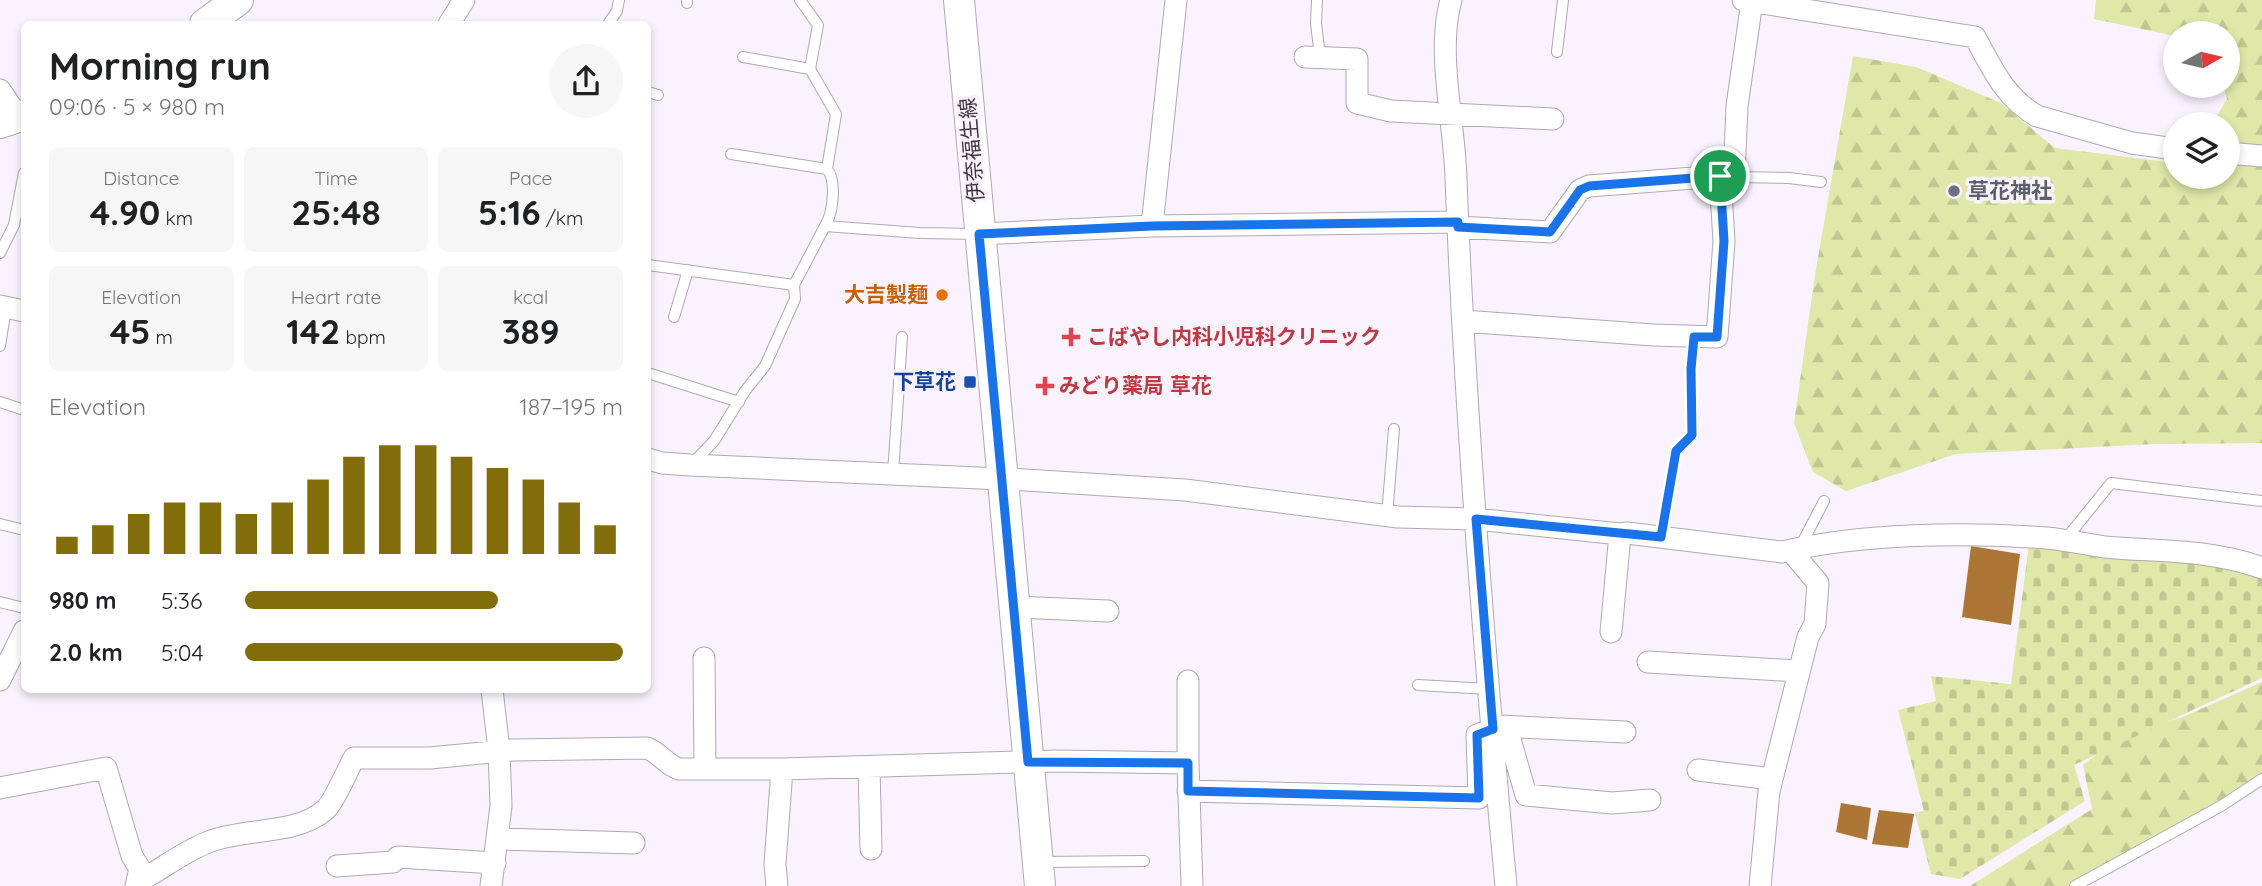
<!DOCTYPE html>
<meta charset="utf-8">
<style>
:root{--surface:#fff;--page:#f6f6f6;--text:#202124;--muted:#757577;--accent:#816d09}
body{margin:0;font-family:Quicksand,"Noto Sans JP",sans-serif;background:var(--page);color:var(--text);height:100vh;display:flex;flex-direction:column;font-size:26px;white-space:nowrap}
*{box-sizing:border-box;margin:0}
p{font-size:23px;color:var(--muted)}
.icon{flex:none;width:38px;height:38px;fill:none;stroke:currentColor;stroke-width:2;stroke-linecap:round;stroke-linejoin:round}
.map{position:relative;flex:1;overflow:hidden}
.panel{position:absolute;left:21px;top:21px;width:630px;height:672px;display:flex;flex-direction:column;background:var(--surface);border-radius:10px;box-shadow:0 4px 10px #0003}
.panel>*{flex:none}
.needle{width:46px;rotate:82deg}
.tools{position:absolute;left:2163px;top:21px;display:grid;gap:14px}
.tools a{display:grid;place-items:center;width:77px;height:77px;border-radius:50%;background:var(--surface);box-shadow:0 4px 10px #0003;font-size:35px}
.pin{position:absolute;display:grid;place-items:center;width:60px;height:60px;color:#fff;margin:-30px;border:4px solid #fff;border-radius:50%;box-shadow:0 2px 7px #0007}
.round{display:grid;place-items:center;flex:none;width:74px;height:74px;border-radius:37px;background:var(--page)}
.head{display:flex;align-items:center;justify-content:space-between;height:119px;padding:0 28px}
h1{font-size:38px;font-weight:700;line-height:52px}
.metrics{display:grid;grid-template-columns:repeat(3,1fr);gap:10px;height:119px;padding:7px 28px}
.metrics div{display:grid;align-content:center;border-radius:10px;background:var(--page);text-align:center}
.metrics b{font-size:35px;font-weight:700}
.metrics small{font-size:19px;font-weight:400}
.metrics p{font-size:19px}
.chart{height:196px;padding:14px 28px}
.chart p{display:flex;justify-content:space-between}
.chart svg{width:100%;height:126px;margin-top:7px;stroke:var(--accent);stroke-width:6}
ul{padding:0 28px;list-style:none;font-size:23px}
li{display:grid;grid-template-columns:112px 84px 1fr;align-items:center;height:52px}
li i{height:18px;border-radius:9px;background:var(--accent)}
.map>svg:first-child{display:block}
</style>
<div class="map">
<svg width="2262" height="886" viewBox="0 0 2262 886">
<defs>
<pattern id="forest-firs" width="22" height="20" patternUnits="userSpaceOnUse" patternTransform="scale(1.75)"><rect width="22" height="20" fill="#dfe7a9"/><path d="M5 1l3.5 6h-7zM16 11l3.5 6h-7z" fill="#c0c792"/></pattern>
<pattern id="cemetery-stones" width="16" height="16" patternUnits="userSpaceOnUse" patternTransform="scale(1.75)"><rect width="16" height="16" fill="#dfe7a9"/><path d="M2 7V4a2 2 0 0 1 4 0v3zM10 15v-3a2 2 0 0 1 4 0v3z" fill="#c0c792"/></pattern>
</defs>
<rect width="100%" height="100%" fill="#faf2fe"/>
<path fill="url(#forest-firs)" d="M2096,0H2262V443L2155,444L1956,454L1846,491L1813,472L1794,423L1815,275L1853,56L1916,67L2001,103L2055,148L2175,163V177H2228V124H2212L2227,99L2223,86H2228V33H2175V36L2094,19Z
M2262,682V781L2085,874L2067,886H1970L2092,809L2083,765L2123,734L2183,717Z"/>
<path fill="url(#cemetery-stones)" d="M2029,544L2163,556L2262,575V678L2074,765L2085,801L1960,879L1931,874L1915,813L1924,811L1898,710L1936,701L1931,676L2011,684Z"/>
<path fill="#ac7736" d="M1971,546L2020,554L2011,625L1962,617Z
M1841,803L1871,808L1867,840L1836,832Z
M1879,810L1914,814L1908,848L1872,844Z"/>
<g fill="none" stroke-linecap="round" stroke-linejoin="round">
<defs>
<path id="service" d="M800,0L818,25L810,69L836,114L827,169C837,181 833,213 825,226
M1317,0L1316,23L1320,57
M687,3V0
M608,24L617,11L619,0
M1557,52L1563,0
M743,57L810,69
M648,92L658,95
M731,154L827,169
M1734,177L1789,178L1821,182
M0,253L14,225L24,173
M648,265L794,285
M674,317L688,270
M0,346L6,308
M651,374L739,402
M0,402L24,410
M692,464L714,441L745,391L765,366L795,299L794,285L825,226L920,233L979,234
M893,474L902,337
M1387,516L1394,429
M0,524L24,530
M1661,537L1676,451L1693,435L1691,369L1694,337
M2065,540L2111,483L2262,501
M1800,547L1824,501
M0,602L24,608
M1418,685L1489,689
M1040,862L1144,861
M2075,886L2221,806L2262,779"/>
<path id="minor" d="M1451,0C1436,52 1455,125 1456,179C1465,415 1484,651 1506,886
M1743,0L1975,37C1992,68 2005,98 2037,116L2132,143L2175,149
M449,24L464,0
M1305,57L1357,59V103L1391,111L1553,119
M0,90L18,117
M2228,153L2262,156
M1152,226L1176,0
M1458,227L1550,232L1580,190L1589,186L1720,176
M979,234L1152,226L1458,222
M0,306L24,311
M1463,321L1653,335L1717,337L1724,241L1720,176L1734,177L1737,106L1752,1
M648,459L662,463L690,465L1025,480L1185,490L1398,517L1476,519L1620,534L1627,533L1782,552C1863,533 1964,532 2047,538C2066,540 2085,544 2105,547C2158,552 2211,549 2262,568
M1014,607L1108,611
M1611,632L1620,534
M704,658L705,769
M1648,662L1798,671
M0,680L24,631
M1188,681V763L1192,886
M1493,729L1509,736L1526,795L1612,803L1650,800
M869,767L871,849
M1698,770L1772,779
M0,788L106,768L132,856L140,869
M1188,791L1479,798L1477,735L1500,726L1625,732
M498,839L634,843
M337,866L393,862L398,857L495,863
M136,886L140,869L145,878C166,866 188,849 211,841C245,828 297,835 325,810C334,802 347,771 354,758H430L512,750L647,748C660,753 666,765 679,769H782L1056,761L1188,763
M491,886L501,806L499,750L492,690
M777,886L775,864L782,769
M1760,886L1769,791L1808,637L1815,624L1818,583L1790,550"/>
<path id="secondary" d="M959,0L1040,886
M205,24L238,0
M0,123L24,115"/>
</defs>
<use href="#service" stroke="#b0a8b3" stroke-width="12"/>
<use href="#minor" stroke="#b0a8b3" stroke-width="23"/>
<use href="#secondary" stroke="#b0a8b3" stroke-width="32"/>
<use href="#service" stroke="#fff" stroke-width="10"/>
<use href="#minor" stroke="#fff" stroke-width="21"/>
<use href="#secondary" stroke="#fff" stroke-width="30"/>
</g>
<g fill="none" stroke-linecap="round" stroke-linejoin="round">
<defs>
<path id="route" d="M1720,176L1724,241L1717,337H1694L1691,369L1692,435L1676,451L1661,537L1476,519L1493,729L1477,735L1479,798L1188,791V763L1028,762L979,234L1152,226L1458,222V227L1550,232L1580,190L1589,186Z"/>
</defs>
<use href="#route" stroke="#fff" stroke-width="14"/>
<use href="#route" stroke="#1a73e8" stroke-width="9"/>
</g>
<circle fill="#6b7280" stroke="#faf2fe" stroke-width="2.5" cx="1954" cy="191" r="7"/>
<circle fill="#e8710a" stroke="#faf2fe" stroke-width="2.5" cx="942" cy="295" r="7"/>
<g fill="#e0444e" stroke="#faf2fe" stroke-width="2.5">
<path d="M1067.5 326.5h7v7h7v7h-7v7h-7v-7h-7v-7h7z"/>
<path d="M1041.5 375.5h7v7h7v7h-7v7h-7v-7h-7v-7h7z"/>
</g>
<rect fill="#1a4fb4" stroke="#faf2fe" stroke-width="2.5" x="963" y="375" width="14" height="14" rx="3.5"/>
<g text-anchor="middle" stroke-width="7" stroke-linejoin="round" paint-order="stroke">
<g font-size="21" fill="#3c383d" stroke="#faf2fe">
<text transform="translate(972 150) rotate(-95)" y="7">伊奈福生線</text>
</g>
<g font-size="21" font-weight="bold" fill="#5b616d" stroke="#faf2fe" text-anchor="start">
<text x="1968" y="198">草花神社</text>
</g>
<g font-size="21" font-weight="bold" fill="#c56008" stroke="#faf2fe" text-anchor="end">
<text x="928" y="302">大吉製麺</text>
</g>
<g font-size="21" font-weight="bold" fill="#be3a42" stroke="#faf2fe" text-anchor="start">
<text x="1087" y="344">こばやし内科小児科クリニック</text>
<text x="1059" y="393">みどり薬局 草花</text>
</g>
<g font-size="21" font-weight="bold" fill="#164399" stroke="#faf2fe" text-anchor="end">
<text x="956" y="389">下草花</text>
</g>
</g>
</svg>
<div class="tools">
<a><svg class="needle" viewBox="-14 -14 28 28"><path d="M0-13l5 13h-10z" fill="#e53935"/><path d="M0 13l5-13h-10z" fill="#757577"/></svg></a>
<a><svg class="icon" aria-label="layers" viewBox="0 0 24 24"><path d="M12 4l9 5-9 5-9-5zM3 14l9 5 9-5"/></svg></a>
</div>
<div class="pin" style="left:1720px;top:176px;background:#1e9e55"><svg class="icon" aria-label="arrive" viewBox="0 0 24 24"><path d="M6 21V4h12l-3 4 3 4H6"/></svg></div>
<section class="panel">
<div class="head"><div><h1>Morning run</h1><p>09:06 · 5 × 980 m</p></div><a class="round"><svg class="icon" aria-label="share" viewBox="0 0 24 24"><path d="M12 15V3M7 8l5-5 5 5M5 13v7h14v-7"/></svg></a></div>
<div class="metrics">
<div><p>Distance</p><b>4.90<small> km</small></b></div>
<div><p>Time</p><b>25:48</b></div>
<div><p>Pace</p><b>5:16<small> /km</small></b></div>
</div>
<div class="metrics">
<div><p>Elevation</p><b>45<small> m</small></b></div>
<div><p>Heart rate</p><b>142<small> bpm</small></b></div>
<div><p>kcal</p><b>389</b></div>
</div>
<div class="chart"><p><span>Elevation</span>187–195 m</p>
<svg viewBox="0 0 160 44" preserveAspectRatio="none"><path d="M5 44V38M15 44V34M25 44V30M35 44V26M45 44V26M55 44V30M65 44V26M75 44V18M85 44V10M95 44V6M105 44V6M115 44V10M125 44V14M135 44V18M145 44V26M155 44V34"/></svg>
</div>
<ul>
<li><b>980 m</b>5:36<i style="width:67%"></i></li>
<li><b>2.0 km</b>5:04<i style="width:100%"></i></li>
</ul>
</section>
</div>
